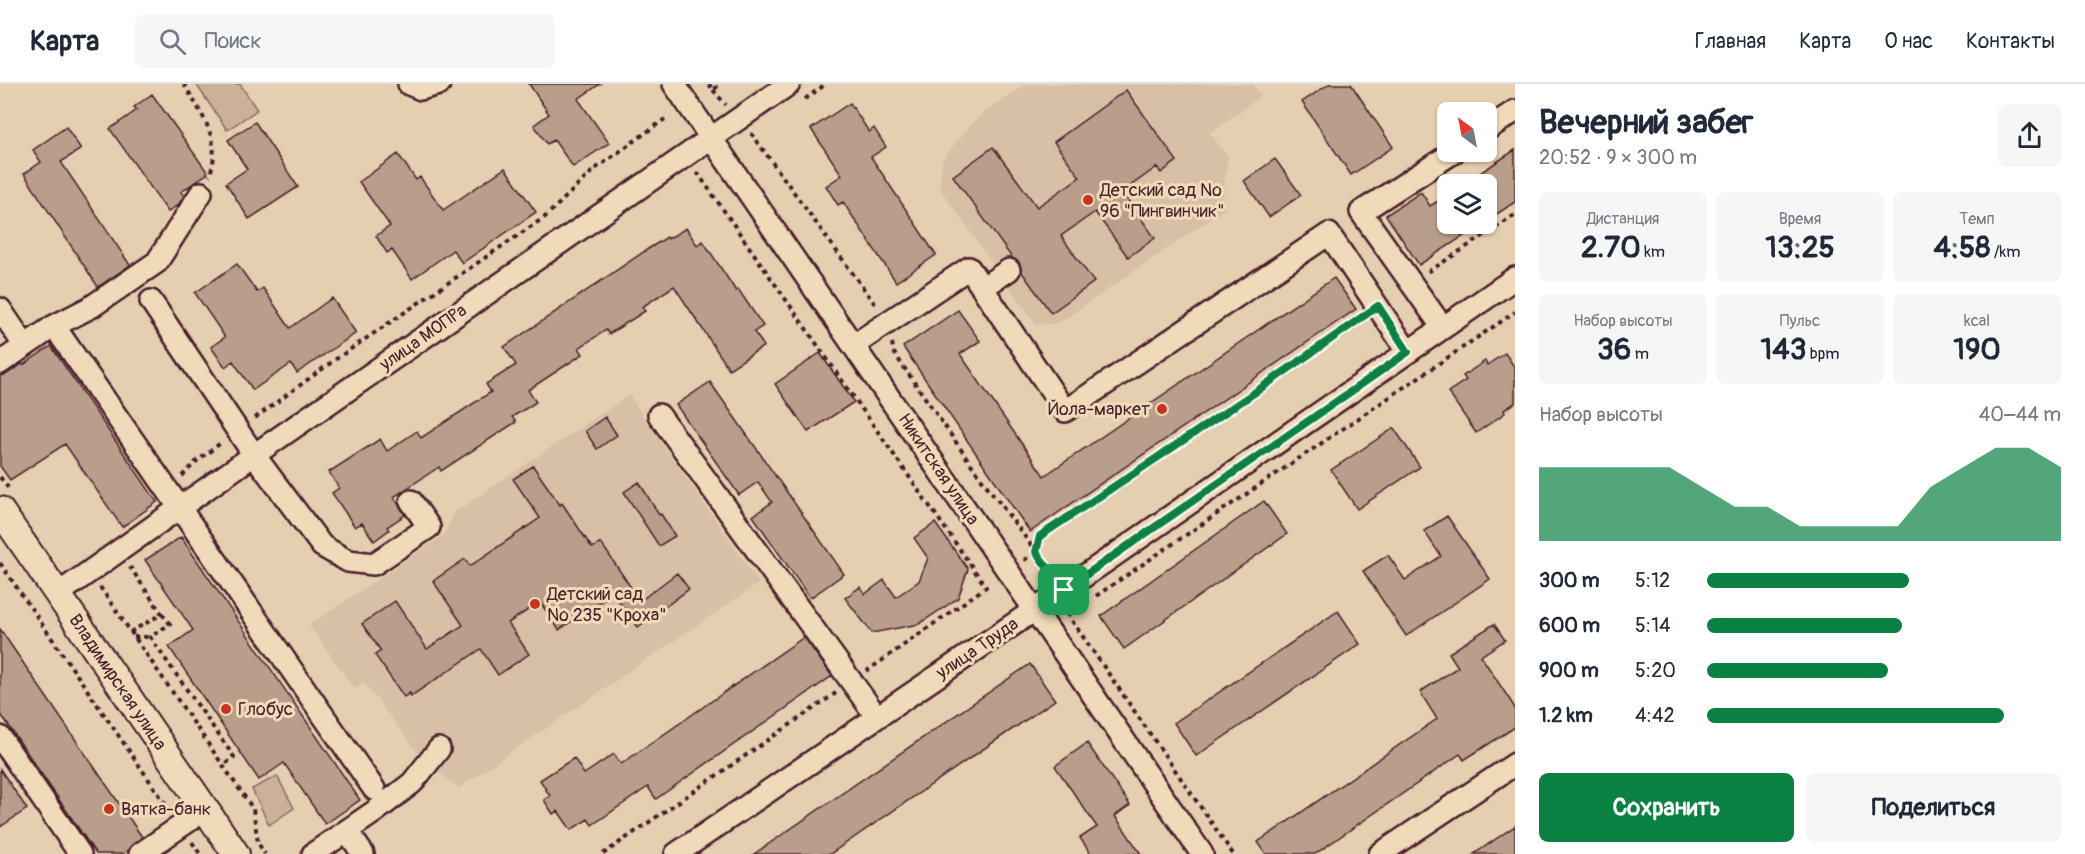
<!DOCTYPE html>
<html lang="ru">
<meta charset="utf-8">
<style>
:root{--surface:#fff;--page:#f6f6f7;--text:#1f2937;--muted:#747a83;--line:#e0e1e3;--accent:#0b8043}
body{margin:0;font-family:Pangolin,sans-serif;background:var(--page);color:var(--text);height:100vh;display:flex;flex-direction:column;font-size:22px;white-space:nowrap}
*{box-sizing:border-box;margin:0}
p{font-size:20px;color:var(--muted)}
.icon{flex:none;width:33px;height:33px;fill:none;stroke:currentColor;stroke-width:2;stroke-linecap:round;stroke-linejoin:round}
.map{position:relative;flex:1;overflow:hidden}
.drawer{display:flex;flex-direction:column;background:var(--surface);width:570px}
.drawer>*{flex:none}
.needle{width:39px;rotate:328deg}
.tools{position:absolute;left:1437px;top:18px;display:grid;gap:12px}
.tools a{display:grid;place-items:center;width:60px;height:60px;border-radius:9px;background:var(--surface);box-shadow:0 2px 4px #0004;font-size:30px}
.pin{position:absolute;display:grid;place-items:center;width:51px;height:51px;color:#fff;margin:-26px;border-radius:12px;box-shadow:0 3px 9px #0006}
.round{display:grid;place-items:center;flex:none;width:63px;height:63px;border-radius:9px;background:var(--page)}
.headline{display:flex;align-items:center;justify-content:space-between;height:102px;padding:0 24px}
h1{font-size:33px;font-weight:800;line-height:45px}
.figures{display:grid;grid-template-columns:repeat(3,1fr);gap:9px;height:102px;padding:6px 24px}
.figures div{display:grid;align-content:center;border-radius:9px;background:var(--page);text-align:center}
.figures b{font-size:30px;font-weight:800}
.figures small{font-size:16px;font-weight:400}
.figures p{font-size:16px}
.chart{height:168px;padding:12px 24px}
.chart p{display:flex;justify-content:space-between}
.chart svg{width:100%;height:108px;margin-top:6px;fill:var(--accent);opacity:.7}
.cta{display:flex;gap:12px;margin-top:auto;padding:12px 24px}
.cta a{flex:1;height:69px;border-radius:9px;background:var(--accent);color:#fff;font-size:24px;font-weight:800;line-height:69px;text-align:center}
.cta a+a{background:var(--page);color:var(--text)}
ul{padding:0 24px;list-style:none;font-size:20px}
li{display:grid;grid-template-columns:96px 72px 1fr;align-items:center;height:45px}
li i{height:15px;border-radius:8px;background:var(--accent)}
header{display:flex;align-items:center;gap:36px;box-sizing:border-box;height:84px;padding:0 30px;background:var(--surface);border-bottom:2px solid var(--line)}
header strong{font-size:28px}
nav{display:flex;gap:33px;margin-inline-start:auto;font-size:21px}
.search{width:420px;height:54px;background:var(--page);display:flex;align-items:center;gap:15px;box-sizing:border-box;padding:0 21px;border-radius:9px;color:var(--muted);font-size:22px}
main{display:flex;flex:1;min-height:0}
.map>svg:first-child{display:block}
</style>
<header>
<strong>Карта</strong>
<div class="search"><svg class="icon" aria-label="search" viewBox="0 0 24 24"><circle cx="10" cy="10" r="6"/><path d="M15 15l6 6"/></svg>Поиск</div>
<nav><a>Главная</a><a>Карта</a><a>О нас</a><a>Контакты</a></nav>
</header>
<main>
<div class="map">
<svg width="1515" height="770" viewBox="0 0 1515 770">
<rect width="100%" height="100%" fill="#e5cfb1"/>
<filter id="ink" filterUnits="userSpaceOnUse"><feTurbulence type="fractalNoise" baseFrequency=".0167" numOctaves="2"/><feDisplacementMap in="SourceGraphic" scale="12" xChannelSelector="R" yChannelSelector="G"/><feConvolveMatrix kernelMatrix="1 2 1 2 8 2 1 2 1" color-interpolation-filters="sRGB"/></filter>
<g filter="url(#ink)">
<path fill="#d8c0a6" d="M1026,0H1253L1261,12L1210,49L1228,73L1222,119L1226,124L1059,239L1036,241L940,105L942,76L964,48L982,29Z
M629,311L759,499L459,704L427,680L364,599L354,604L309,541L444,451L455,428Z"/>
<path fill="#cbb19a" stroke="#8a6862" stroke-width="1.5" d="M196,0H240L257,26L227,46Z
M277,692L294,724L269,741L252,705Z"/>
<path fill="#b99e8c" stroke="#4a1f2b" stroke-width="1.5" d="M529,0H600L578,15L609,59L573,83L554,56L547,60L534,41L549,30Z
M1329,0H1351L1393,63L1351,91L1302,18Z
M1126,6L1177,77L1161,89L1157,83L1122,108L1155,154L1128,173L1095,128L1061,152L1094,198L1051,229L1021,187L1019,178L1012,174L953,92L993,63L1037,123L1080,93L1054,58Z
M152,10L208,89L181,108L184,112L179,120L168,128L110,45L137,26L134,23Z
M850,19L869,48L874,44L886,63L871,73L936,171L896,198L843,118L838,121L826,102L842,91L811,45Z
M255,38L298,103L249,135L226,99L247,85L228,56Z
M66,43L81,65L61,78L130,181L98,203L24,90L41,78L33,66Z
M1515,66V118L1486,137V100H1463Z
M398,70L416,96L420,93L443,126L505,84L536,128L462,179L453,166L412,195L392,166L387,169L376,152L390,142L359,98Z
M1275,75L1301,111L1269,133L1244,97Z
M1421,108L1430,122L1448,111V140H1482L1419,181L1386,131Z
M686,144L697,161L703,157L736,207L738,205L763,242L754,248L764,262L729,285L674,202L642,223L645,227L609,250L606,246L579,264L583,270L528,306L536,318L512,333L516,338L441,387L439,383L394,413L405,431L387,443L389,446L374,457L362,439L355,443L332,409L339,404L329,388L380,355L387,367L417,347L421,354L491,308L486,300L516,281L504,263L648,165L667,153L668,155Z
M237,180L257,208L263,204L290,244L332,214L356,249L297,289L291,280L253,306L233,277L225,283L211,263L225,253L195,209Z
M1334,194L1356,225L1030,448L903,263L958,226L980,257L960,270L1044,392Z
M51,262L157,418L122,443L65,360L10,396L0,382V292L7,290L22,280L23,281Z
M820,269L854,318L808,348L775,300Z
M1505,269L1515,284V319L1504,326L1505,329L1476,349L1448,308L1466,296L1463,292L1485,277L1487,281Z
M710,298L844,490L810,514L753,432L772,418L758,398L739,411L676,321Z
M605,333L617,351L597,365L585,347Z
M1394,344L1420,383L1357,425L1331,386Z
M533,382L560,421L562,419L592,464L601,459L640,517L677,489L689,505L638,543L613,509L559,546L540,518L508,539L529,570L498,591L481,565L411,612L410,609L404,613L375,571L381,567L362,540L395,517L427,565L463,541L433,497L465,475L470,482L540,434L513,395Z
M639,398L659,431L661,430L675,452L659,462L624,408Z
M1264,417L1287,450L1124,565L1101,532Z
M1447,432L1490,495L1406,552L1363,487L1388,471L1405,496L1441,472L1424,447Z
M935,439L968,485L958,514L919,540L872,549L845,514L860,503L865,510L884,496L896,513L919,497L928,474L914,454Z
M181,453L360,716L325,740L284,679L259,696L169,563L193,546L145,476Z
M1338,527L1360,560L1196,672L1174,639Z
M1494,540L1505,556L1481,572L1515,624V643L1464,676L1460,670L1315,770H1266L1258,758L1437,635L1420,608L1458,583L1449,569Z
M0,545L142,753L123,770H96L0,629Z
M804,553L832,592L656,715L648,703L592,741L588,735L571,746L558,727L553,730L544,716L550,712L540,696L574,674L584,690L614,670L621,680Z
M1030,580L1055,616L830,770H754Z
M1087,659L1130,721L1115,732L1141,770H1091L1080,754L1097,743L1055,682Z
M0,685L27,725L0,743Z
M1515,742V770H1474Z"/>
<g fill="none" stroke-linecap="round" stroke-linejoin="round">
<defs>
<path id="minor" d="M409,0L421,5L439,0
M674,0L1202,770
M1486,46L1515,27
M982,204L1009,186
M151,217L254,371L322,462L348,477L374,480L429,443L411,417
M0,225L25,262
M54,242L374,705
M1443,244L1361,128L1454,68
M854,261L969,184L1065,327L1329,150L1408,268
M0,279L54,242L91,223L157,178L201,109
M659,331L877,633
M58,510L254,371L789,0
M0,653L80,770
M347,747L363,770
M140,770L206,725
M313,770L377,726L412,699L439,665
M676,770L1064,506L1515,194
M1380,770L1515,680"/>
<path id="major" d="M0,426L236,770"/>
</defs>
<use href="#minor" stroke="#4a1f2b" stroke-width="26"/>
<use href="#major" stroke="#4a1f2b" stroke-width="30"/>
<path stroke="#4a1f2b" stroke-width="4" stroke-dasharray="4.5 4.5" stroke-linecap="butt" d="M184,0C200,28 224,58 209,92
M709,0L713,6L721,0
M713,6L726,21
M805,15L826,0
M751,49L877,223
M697,88L986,503L867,587
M1428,188L1515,131
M892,259L894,269L978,390L1052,489
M255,334L336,275L545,133L595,85L665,35
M182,392L197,377L222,358
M0,393L9,405
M1024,476L1036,468L1040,451L1254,309L1363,233
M0,479L169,725
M100,503L253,725L258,759L265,770
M1096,512L1515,228
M162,530L170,540L150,553L234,673L223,682
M1070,530L1068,531L1233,770
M130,548L162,530L130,483
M134,553H150
M192,758L200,770
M603,770L836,609"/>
<use href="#minor" stroke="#efdab9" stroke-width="21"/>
<use href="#major" stroke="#efdab9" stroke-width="26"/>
</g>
</g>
<g fill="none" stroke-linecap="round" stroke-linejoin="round" filter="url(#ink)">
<defs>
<path id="route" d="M1378,222L1408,268L1064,506L1036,468L1040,452L1254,309Z"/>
</defs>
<use href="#route" stroke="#fff" stroke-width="12"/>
<use href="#route" stroke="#0b8043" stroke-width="8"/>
</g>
<g fill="#c8321e" stroke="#efdab9" stroke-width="2">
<circle cx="1088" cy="116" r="6"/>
<circle cx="1162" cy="325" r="6"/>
<circle cx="535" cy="520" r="6"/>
<circle cx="226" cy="625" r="6"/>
<circle cx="109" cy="725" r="6"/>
</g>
<g text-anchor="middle" stroke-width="6" stroke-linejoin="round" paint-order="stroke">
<g font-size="18" fill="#4a1f2b" stroke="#efdab9" text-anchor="start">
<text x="1100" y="112">Детский сад №<tspan x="1100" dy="21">96 "Пингвинчик"</tspan></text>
<text x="1150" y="331" text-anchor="end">Йола-маркет</text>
<text x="547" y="516">Детский сад<tspan x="547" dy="21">№ 235 "Кроха"</tspan></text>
<text x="238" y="631">Глобус</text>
<text x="121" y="731">Вятка-банк</text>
</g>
<g font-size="18" fill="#4a1f2b" stroke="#efdab9">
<text transform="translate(423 253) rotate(-35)" y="6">улица МОПРа</text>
<text transform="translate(939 385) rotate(56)" y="6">Никитская улица</text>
<text transform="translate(977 564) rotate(-34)" y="6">улица Труда</text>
<text transform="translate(118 598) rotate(56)" y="6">Владимирская улица</text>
</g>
</g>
</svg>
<div class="tools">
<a><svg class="needle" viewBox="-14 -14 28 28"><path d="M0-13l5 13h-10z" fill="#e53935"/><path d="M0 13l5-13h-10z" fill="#747a83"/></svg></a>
<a><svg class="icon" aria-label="layers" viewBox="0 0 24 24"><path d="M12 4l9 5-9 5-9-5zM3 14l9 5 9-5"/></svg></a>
</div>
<div class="pin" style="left:1064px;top:506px;background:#1e9e55"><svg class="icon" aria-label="arrive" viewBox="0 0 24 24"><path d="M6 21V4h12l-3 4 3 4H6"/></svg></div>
</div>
<section class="drawer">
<div class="headline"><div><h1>Вечерний забег</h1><p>20:52 · 9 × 300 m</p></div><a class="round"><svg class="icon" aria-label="share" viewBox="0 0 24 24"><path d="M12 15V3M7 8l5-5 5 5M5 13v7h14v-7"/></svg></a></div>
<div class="figures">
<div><p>Дистанция</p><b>2.70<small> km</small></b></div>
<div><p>Время</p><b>13:25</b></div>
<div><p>Темп</p><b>4:58<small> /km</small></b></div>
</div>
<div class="figures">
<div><p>Набор высоты</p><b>36<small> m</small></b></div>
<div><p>Пульс</p><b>143<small> bpm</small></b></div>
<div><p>kcal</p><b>190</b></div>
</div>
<div class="chart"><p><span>Набор высоты</span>40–44 m</p>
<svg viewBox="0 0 160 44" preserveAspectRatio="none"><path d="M0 44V14L10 14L20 14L30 14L40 14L50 22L60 30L70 30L80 38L90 38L100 38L110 38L120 22L130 14L140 6L150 6L160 14V44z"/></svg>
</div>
<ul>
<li><b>300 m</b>5:12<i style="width:57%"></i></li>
<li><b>600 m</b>5:14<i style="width:55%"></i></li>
<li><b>900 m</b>5:20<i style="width:51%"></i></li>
<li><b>1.2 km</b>4:42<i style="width:84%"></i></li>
</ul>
<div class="cta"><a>Сохранить</a><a>Поделиться</a></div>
</section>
</main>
